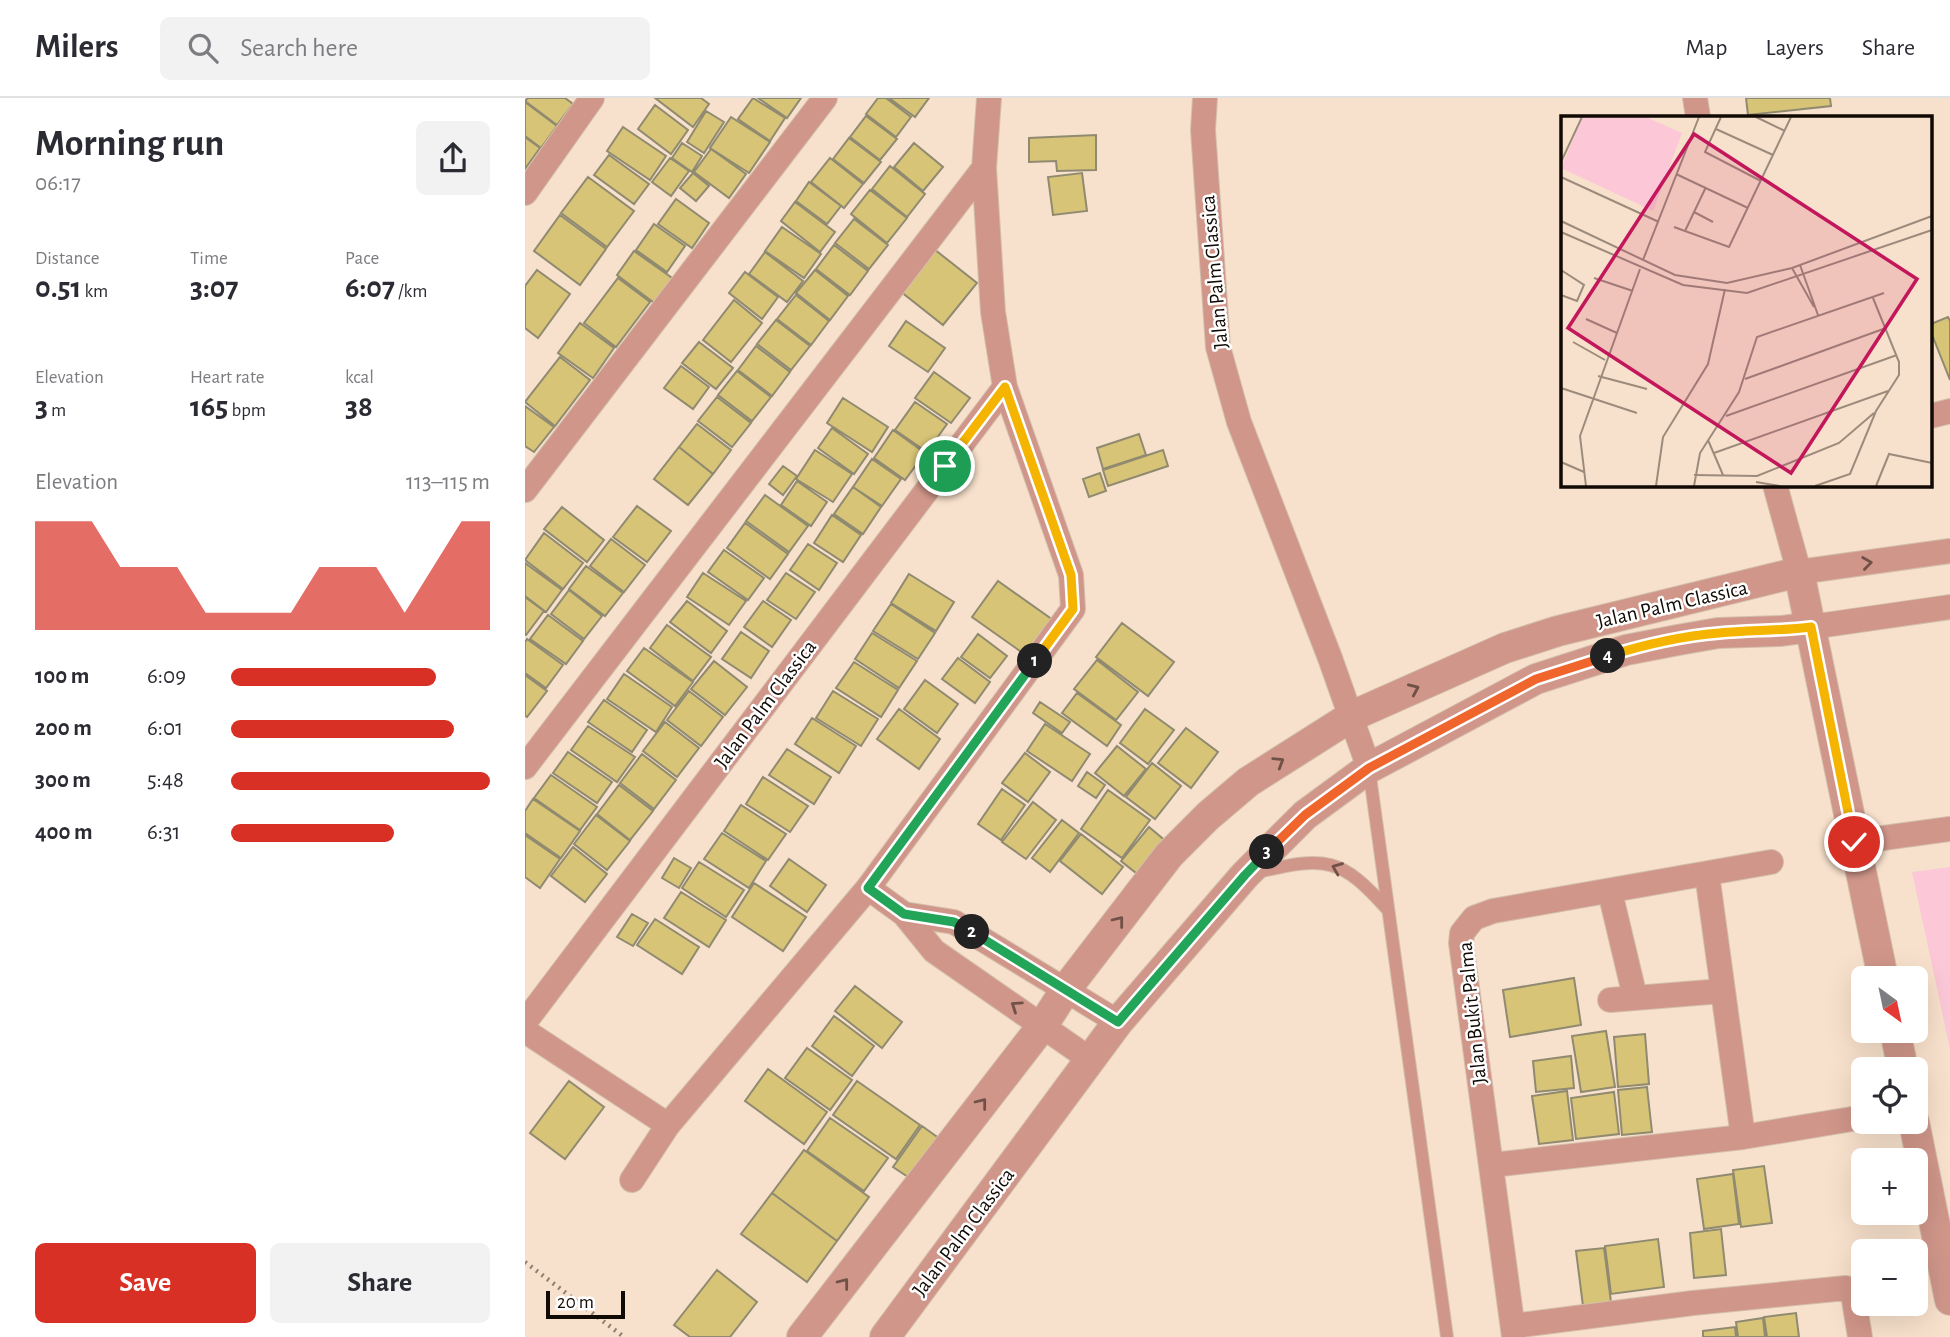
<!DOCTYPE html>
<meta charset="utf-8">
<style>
:root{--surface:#fff;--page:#f2f2f3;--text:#2b2b33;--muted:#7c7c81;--line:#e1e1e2;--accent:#d93025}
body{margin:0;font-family:"Alegreya Sans",sans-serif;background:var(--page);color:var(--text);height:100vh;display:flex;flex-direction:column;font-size:26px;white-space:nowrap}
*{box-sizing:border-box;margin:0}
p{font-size:23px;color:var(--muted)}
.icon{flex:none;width:38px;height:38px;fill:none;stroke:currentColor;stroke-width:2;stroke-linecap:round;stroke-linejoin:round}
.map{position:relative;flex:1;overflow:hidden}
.side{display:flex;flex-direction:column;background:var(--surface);width:525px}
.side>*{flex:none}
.needle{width:46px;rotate:147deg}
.buttons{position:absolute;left:1326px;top:868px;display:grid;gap:14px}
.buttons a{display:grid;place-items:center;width:77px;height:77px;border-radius:10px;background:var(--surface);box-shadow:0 7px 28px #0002;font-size:35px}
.scale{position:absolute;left:21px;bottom:18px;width:79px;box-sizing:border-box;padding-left:7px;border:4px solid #110a04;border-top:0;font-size:19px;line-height:24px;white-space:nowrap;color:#110a04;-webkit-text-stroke:5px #fff;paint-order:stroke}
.pin{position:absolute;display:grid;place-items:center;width:60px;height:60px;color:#fff;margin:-30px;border:4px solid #fff;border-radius:50%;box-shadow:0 2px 7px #0007}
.km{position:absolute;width:35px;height:35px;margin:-18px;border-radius:50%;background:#222;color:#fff;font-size:19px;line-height:35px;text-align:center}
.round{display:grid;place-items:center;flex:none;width:74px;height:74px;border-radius:10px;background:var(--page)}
.summary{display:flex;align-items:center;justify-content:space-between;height:119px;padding:0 35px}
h1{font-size:38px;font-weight:700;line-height:52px}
.figures{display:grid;grid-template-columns:repeat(3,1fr);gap:10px;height:119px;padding:7px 35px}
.figures div{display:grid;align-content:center}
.figures b{font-size:30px;font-weight:700}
.figures small{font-size:19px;font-weight:400}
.figures p{font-size:19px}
.chart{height:196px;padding:14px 35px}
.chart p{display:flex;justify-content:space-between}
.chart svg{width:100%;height:126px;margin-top:7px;fill:var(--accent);opacity:.7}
.action{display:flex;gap:14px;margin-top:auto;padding:14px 35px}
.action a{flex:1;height:80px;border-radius:10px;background:var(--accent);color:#fff;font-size:28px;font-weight:700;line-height:80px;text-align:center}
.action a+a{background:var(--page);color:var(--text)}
ul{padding:0 35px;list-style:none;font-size:23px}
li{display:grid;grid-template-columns:112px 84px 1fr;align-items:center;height:52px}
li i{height:18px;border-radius:9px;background:var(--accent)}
header{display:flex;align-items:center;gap:42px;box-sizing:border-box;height:98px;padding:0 35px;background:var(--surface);border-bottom:2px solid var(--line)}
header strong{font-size:33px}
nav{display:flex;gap:38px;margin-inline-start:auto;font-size:24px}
.search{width:490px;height:63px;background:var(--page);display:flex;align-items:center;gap:18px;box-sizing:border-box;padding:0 24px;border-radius:10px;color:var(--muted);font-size:26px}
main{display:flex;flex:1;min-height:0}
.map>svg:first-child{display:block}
</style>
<header>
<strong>Milers</strong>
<div class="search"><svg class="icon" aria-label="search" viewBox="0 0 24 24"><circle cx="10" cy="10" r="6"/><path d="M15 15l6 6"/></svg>Search here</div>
<nav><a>Map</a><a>Layers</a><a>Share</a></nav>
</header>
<main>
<section class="side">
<div class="summary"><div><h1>Morning run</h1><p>06:17</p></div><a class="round"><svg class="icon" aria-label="share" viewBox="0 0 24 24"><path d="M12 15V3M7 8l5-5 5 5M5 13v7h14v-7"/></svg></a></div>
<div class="figures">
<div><p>Distance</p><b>0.51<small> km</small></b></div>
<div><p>Time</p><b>3:07</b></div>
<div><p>Pace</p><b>6:07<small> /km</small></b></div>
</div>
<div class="figures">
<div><p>Elevation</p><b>3<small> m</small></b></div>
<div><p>Heart rate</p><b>165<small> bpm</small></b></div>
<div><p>kcal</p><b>38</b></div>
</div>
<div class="chart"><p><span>Elevation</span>113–115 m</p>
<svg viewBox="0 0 160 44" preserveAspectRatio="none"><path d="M0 44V6L10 6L20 6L30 22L40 22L50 22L60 38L70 38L80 38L90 38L100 22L110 22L120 22L130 38L140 22L150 6L160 6V44z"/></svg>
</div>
<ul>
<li><b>100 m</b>6:09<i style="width:79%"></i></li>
<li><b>200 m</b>6:01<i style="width:86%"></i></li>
<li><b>300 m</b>5:48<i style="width:100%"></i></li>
<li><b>400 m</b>6:31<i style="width:63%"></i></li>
</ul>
<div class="action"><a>Save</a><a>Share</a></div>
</section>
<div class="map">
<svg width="1425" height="1239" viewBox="0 0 1425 1239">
<rect width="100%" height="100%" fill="#f8e1cc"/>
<path fill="#fcc7d6" d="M1425,769V951L1387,774Z"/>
<path fill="#d7c477" stroke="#908a70" stroke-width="2" d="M3,0H40L48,6L32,27L0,3Z
M130,0H176L184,6L168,29Z
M228,0L260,20L245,43L213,21Z
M233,0H276L262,20Z
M353,0H361L386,19L371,39L341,16Z
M364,0H404L390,19Z
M1221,0H1305L1306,8L1223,17Z
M0,4L32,28L16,50L0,38Z
M130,7L163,32L146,56L113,31Z
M181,13L199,24L179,55L162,44Z
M341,18L372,41L355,62L325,39Z
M206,19L245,44L224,75L185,50Z
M98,29L141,58L125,82L82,53Z
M571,37V72L532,73L531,63L504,64V40Z
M0,39L15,50L0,71Z
M324,40L356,64L339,85L308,61Z
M157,45L177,58L167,74L147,60Z
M389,45L418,69L398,93L369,69Z
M186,51L221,76L204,100L169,74Z
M84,57L124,86L109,106L69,77Z
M145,60L164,73L146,98L127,84Z
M305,60L338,86L319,110L286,84Z
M365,68L400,96L382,119L347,91Z
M168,75L184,88L171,103L155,90Z
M557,75L562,113L528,117L523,79Z
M63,79L109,113L82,149L36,115Z
M284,84L316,108L302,126L271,103Z
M345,92L382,120L362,145L326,116Z
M151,101L184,125L167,150L133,126Z
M270,104L310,134L295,154L256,123Z
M35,117L81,151L55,187L9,153Z
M329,121L363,147L344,171L310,145Z
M129,126L160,148L142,174L111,152Z
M257,129L296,156L279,180L240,153Z
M309,147L343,173L325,197L291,171Z
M409,151L452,185L418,227L375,193Z
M109,153L150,182L132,207L92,177Z
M240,154L278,183L262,204L224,176Z
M12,172L45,196L13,240L0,230V188Z
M290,172L323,198L305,222L271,195Z
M220,174L253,199L237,221L204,195Z
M93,180L125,204L91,249L59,225Z
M271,197L304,223L286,247L252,221Z
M209,202L237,225L206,264L178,242Z
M1423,219L1425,223V282L1406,234V226Z
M251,222L285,248L266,272L232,246Z
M381,223L420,250L403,274L364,248Z
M55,225L89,250L68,280L33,255Z
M174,244L208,270L191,291L157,265Z
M231,248L265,274L247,298L213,272Z
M35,259L65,282L30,328L0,304Z
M156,268L184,289L168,311L139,290Z
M212,273L246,299L227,323L193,297Z
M409,274L445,300L426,325L390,300Z
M192,299L226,325L207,349L173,323Z
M318,300L363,329L347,354L302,325Z
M390,304L422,326L402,354L370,332Z
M0,308L29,329L9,354L0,348Z
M172,326L206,352L188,376L154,349Z
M307,330L343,356L329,376L293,350Z
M368,332L400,355L380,382L349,360Z
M614,336L621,357L578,371L572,350Z
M154,349L188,376L163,407L129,381Z
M290,352L327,376L308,404L271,381Z
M638,352L643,368L583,388L578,372Z
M347,361L376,381L357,408L328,389Z
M258,368L272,378L258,397L244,386Z
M575,375L581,393L564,399L558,381Z
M272,383L302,404L286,428L256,407Z
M328,389L356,409L338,436L309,416Z
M240,397L283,428L264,454L221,423Z
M112,408L146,433L122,464L88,439Z
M37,409L79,442L62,464L19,431Z
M307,417L336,437L318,464L289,445Z
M220,425L263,456L245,481L202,450Z
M19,435L58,465L38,491L0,462Z
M86,441L120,467L99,494L65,468Z
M283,446L312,465L294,492L265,472Z
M199,452L239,480L223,502L183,474Z
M0,465L37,492L21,514L0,498Z
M61,468L98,495L80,518L44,491Z
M178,475L221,503L204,527L162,499Z
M261,475L290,494L271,521L242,502Z
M384,476L429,504L411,533L366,505Z
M473,483L528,522L502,558L447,519Z
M44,492L77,518L59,541L26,516Z
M0,499L19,513L1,537H0Z
M162,503L202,533L186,555L145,524Z
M238,503L266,522L247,549L219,529Z
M366,506L410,535L393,561L348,533Z
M23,517L58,543L41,566L5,541Z
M597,525L649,564L623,598L571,559Z
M142,527L186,559L168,583L125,550Z
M216,534L244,553L226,580L197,561Z
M347,535L392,563L374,590L330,561Z
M453,536L482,558L465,580L436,559Z
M2,541L38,567L21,590L0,575V544Z
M119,550L168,584L150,608L102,573Z
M433,560L465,584L450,605L417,581Z
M572,562L613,594L591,622L549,591Z
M189,563L222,589L200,617L166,591Z
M329,564L373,592L356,619L311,590Z
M99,576L147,609L131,634L82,601Z
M0,577L22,593L2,619L0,618Z
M400,582L433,606L412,635L379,611Z
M164,593L198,619L176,648L142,622Z
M308,593L353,621L336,648L291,620Z
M552,595L596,627L582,648L537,615Z
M79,602L122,632L107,654L63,624Z
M515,604L545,624L537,635L508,615Z
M374,611L415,641L394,671L352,641Z
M620,611L649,632L623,666L595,645Z
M287,620L331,648L314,675L270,646Z
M140,624L174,650L152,679L118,653Z
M520,626L565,656L547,683L502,653Z
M63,628L110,659L92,684L46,652Z
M661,630L693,654L666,690L633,665Z
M592,648L621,671L599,698L570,675Z
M262,651L306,679L289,706L244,677Z
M43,654L87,684L72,705L28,675Z
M500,655L525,674L503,704L477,685Z
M117,656L151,682L129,711L95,685Z
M627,665L656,688L630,721L601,699Z
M562,674L580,687L571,700L553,688Z
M26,677L72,709L55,732L9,700Z
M238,679L283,708L265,734L221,706Z
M94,687L128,713L105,742L72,716Z
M477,691L500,707L476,742L453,726Z
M583,692L625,722L597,760L556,731Z
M8,701L55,733L36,760L0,735V713Z
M508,704L531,722L501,761L477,744Z
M216,707L261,736L243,762L199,733Z
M71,717L105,743L82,772L49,746Z
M537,722L554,735L525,774L507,760Z
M624,729L643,745L616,779L596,763Z
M197,735L241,763L224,790L179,761Z
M556,736L598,769L577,796L535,763Z
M0,737L35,761L15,790L0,779Z
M48,749L82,776L60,804L26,778Z
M149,760L166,770L154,790L137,780Z
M264,761L301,787L282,814L245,788Z
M174,764L219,792L201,819L157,790Z
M229,785L281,819L258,853L207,819Z
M156,794L201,822L184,849L139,820Z
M107,816L123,825L108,848L92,839Z
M130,821L174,849L157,876L112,847Z
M1049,880L1056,927L985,939L978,892Z
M330,888L377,924L357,950L310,913Z
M309,918L349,948L327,978L287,948Z
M1081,933L1090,989L1056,994L1047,938Z
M1120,936L1124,986L1093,989L1089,939Z
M282,950L327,982L305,1012L260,980Z
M1046,958L1049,990L1011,994L1008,963Z
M243,971L302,1014L279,1046L220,1003Z
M44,983L79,1009L40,1061L5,1035Z
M332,983L395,1027L371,1061L308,1017Z
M1122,989L1127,1034L1097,1037L1093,992Z
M1042,993L1048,1042L1014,1046L1007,998Z
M1089,994L1094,1036L1051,1041L1046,1000Z
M305,1020L363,1060L339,1093L282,1053Z
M397,1028L415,1041L386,1081L368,1069Z
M279,1052L344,1099L312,1143L247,1095Z
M1239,1068L1247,1125L1216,1129L1208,1072Z
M1208,1076L1214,1126L1179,1131L1172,1081Z
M247,1095L312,1143L282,1184L216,1136Z
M1196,1131L1201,1177L1169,1180L1165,1135Z
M1133,1141L1139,1189L1086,1196L1080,1148Z
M1079,1150L1086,1204L1058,1208L1051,1153Z
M192,1172L232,1204L205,1239H165L149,1227Z
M1271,1215L1274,1239H1242L1239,1219Z
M1238,1220L1240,1239H1213L1211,1224Z
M1210,1229L1211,1239H1178V1233Z"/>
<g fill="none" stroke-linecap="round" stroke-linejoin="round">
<defs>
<path id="service" d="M844,671L922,1239
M733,774C801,758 816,759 863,812"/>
<path id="minor" d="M680,0L678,32L693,249L714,324L805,560L844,670
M1170,0L1173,19
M0,95L67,0
M1406,318L1425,313
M1250,387L1274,474L1425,453
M0,392L300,0
M1286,529L1425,509
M0,669L459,70
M1329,744L1425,731
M1182,776L1218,1039
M343,790L379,816L409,853L566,962
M1085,794L1110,899
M379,816L429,824L593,924
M1085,902L1197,893
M0,924L480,289
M0,933L143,1027
M967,1067L1218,1039L1339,1019
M107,1082L143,1027L343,790L548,511L546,477L480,289L468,214L459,70L464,0
M988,1228L1168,1205L1321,1190L1328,1196L1335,1239
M989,1239L936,845L937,835L949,820L968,813L1246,764"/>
<path id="tertiary" d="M1370,933L1378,971
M1389,1024L1425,1202
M277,1239L518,927L541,891L644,757L683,718L723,684L827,618L980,550L1033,533L1274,474L1358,880
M360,1239L593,924L720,777L780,717L844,670L1011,581L1101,552L1153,542L1193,535L1256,533L1286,529"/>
</defs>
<use href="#service" stroke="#d3bfac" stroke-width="14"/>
<use href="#minor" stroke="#d3bfac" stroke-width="26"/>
<use href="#tertiary" stroke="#d3bfac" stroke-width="32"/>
<path stroke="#8f7f71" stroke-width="4.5" stroke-dasharray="2 5" stroke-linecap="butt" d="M0,1164L99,1239"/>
<use href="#service" stroke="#d0968a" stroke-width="12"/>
<use href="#minor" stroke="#d0968a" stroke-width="24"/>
<use href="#tertiary" stroke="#d0968a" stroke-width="30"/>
</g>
<defs><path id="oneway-chevron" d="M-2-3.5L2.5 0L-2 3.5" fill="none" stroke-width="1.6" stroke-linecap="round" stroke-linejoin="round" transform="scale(1.75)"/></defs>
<g stroke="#705047">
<use href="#oneway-chevron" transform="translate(1342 465) rotate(-8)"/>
<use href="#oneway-chevron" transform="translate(889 591) rotate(-24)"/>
<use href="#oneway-chevron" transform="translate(754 664) rotate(-32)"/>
<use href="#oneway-chevron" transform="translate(812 770) rotate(-158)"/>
<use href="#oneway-chevron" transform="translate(594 823) rotate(-52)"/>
<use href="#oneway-chevron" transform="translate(491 908) rotate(-146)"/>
<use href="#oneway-chevron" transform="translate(457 1005) rotate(-52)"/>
<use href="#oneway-chevron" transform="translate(319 1185) rotate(-52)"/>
</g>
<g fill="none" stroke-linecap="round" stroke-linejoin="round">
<defs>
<path id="split-1" d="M420,368L480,289L546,477L548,511L510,563"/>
<path id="split-2" d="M447,834L429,824L379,816L343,790L510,563"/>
<path id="split-3" d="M447,834L593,924L720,777L742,754"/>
<path id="split-4" d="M742,754L780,717L844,670L1011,581L1083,558"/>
<path id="split-5" d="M1083,558C1118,547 1158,538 1194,535C1225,532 1255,533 1286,529L1329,744"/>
</defs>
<use href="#split-1" stroke="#fff" stroke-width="14"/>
<use href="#split-2" stroke="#fff" stroke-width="14"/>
<use href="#split-3" stroke="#fff" stroke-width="14"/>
<use href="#split-4" stroke="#fff" stroke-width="14"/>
<use href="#split-5" stroke="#fff" stroke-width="14"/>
<use href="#split-1" stroke="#f5b400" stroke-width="9"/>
<use href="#split-2" stroke="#22a559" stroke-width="9"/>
<use href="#split-3" stroke="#22a559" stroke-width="9"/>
<use href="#split-4" stroke="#f0652b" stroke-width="9"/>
<use href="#split-5" stroke="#f5b400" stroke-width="9"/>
</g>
<g text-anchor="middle" stroke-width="5" stroke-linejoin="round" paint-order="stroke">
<g font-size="21" fill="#110a04" stroke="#fff">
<text transform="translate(689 174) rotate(-95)" y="7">Jalan Palm Classica</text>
<text transform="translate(1147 506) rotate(-13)" y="7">Jalan Palm Classica</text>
<text transform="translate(240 606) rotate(-53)" y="7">Jalan Palm Classica</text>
<text transform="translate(947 915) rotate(-96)" y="7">Jalan Bukit Palma</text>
<text transform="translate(438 1134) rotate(-53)" y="7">Jalan Palm Classica</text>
</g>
</g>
<g transform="translate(1036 18)">
<rect width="371" height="371" fill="#f8e1cc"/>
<path d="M22,1H85L121,17L92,95L0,52Z" fill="#fcc7d6"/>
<path fill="none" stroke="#9c8b7c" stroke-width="2" d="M160,1L144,36L200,65M195,1L224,15M155,13L212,39M0,46L21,1M115,58L187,92M0,61L98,106M133,96L152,106M0,105L114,159L166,167L231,152L371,100M113,111L168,131L230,1M124,115L145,71M0,116L122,169L186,177L371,114M82,144L138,1M239,149L257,199M231,152L253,191M0,154L23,169L16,185L0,179M33,162L72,175M25,203L56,217M12,226L44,244M37,260L86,273M184,263L325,212M0,272L76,297M165,300L336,239M147,324L162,359M153,337L327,275M0,346L23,356M133,359L196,360L278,327L313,297M195,366L219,370M25,370L19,320L79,153M95,370L102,321L147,248L164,173M133,370L139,337L178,276L196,221L323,177M254,370L289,358L315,295L338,259V246L312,182M315,370L328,338L371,347"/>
<path fill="#c2185b" fill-opacity="0.15" stroke="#c2185b" stroke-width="3.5" d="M133,18L356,163L230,357L7,212Z"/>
<rect width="371" height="371" fill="none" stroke="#110a04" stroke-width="3.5"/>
</g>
</svg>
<div class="buttons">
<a><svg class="needle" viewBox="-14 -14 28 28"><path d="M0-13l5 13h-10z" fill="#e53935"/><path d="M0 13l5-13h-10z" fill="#7c7c81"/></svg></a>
<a><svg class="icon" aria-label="locate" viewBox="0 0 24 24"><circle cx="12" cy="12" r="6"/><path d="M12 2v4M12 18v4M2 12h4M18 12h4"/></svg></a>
<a>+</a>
<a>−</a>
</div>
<div class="scale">20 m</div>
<div class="pin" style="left:420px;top:368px;background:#1e9e55"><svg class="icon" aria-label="arrive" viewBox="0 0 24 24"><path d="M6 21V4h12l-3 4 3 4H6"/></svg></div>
<div class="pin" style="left:1329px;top:744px;background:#d93025"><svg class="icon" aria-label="check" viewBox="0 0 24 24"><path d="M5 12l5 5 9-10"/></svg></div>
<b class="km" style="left:510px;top:563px">1</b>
<b class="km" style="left:447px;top:834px">2</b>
<b class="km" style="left:742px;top:754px">3</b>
<b class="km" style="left:1083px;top:558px">4</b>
</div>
</main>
